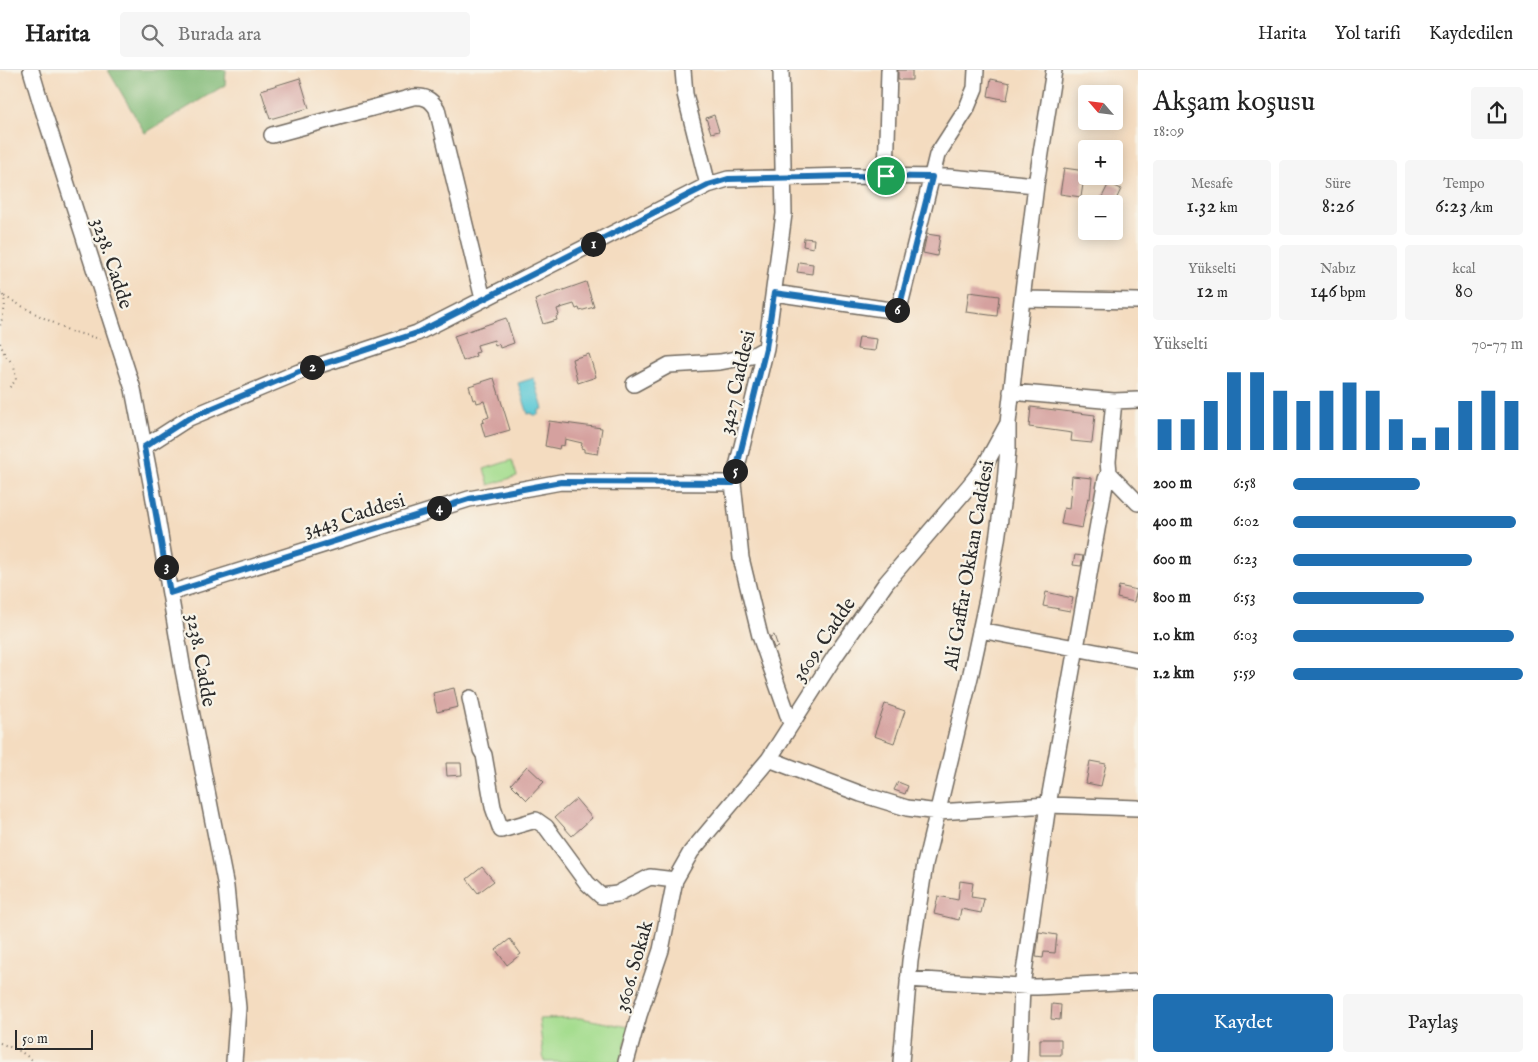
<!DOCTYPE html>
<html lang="tr">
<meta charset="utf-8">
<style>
:root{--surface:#fff;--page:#f6f6f6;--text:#222;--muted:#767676;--line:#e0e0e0;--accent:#1f6fb2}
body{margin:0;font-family:"IM FELL English",serif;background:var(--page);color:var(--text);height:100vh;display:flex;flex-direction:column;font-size:19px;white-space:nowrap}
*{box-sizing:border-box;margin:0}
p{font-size:16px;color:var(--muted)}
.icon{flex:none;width:28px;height:28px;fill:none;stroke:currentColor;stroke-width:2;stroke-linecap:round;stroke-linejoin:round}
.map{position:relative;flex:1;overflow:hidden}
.panel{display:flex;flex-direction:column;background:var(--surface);width:400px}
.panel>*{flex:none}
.needle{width:32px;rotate:298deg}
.controls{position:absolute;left:1078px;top:15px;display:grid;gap:10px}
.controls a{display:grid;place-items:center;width:45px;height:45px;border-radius:5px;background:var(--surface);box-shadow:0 2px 12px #0003;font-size:25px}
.scale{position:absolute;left:15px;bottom:12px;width:78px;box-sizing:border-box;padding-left:5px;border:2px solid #2b2b2b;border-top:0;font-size:14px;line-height:18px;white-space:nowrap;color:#2b2b2b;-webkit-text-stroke:4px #f7f3e8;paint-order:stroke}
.pin{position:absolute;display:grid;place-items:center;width:42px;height:42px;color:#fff;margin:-21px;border:2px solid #fff;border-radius:50%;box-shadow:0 1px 5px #0007}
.km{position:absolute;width:25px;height:25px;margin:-12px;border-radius:50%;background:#222;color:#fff;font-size:14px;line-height:25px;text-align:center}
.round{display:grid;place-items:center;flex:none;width:52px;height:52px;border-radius:5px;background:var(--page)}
.overview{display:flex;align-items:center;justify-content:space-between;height:85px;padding:0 15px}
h1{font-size:28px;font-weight:600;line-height:38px}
.metrics{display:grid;grid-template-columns:repeat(3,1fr);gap:8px;height:85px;padding:5px 15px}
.metrics div{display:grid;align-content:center;border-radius:5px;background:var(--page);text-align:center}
.metrics b{font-size:21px;font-weight:600}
.metrics small{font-size:14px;font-weight:400}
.metrics p{font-size:14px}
.chart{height:140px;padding:10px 15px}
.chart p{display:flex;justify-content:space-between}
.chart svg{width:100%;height:90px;margin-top:5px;stroke:var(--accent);stroke-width:6}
.action{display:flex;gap:10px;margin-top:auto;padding:10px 15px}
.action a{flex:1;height:58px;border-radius:5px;background:var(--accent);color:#fff;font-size:20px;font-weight:600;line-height:58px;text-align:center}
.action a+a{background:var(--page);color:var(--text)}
ul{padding:0 15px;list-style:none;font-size:16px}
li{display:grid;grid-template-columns:80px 60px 1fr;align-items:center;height:38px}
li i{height:12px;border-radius:6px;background:var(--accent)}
header{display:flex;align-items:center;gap:30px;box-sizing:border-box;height:70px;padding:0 25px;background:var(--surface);border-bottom:1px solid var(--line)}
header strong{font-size:24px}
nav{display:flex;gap:28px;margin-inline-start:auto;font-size:18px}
.search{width:350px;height:45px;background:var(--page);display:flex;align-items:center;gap:12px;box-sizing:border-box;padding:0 18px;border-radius:5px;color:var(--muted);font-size:19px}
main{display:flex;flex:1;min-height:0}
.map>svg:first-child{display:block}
</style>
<header>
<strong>Harita</strong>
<div class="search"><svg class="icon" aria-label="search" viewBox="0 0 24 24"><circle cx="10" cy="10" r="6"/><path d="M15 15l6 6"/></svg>Burada ara</div>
<nav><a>Harita</a><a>Yol tarifi</a><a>Kaydedilen</a></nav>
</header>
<main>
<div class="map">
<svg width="1138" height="992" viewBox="0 0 1138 992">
<rect width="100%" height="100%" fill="#f7f3e8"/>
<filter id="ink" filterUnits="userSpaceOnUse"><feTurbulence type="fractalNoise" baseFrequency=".02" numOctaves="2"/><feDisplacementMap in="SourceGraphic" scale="10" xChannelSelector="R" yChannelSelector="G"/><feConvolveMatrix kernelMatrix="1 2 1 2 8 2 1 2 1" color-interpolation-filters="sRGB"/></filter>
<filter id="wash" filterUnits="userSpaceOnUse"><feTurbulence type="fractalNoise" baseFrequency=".0096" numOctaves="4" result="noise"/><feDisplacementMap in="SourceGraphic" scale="20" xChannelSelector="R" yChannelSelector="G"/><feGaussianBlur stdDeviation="1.12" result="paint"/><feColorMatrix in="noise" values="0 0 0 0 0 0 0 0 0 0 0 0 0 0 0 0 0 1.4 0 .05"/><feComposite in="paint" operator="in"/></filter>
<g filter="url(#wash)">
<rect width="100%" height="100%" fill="#f4dcc0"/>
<path fill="#a5dd8f" stroke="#68845d" d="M512,390L517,406L489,415L484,399Z
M580,948L629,957L621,992H544L539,949Z"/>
<path fill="#84bc7a" stroke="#587452" d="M108,0H226L225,15L145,63Z"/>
<path fill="#5dc9d5" stroke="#447a80" d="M534,308L543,339L539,340V344L537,345H533L532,343L528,344L518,313Z"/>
<g id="blocks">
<path fill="#d5a19f" d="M898,0H912V10H898Z
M300,8L309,38L270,49L261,20Z
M991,9L1010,13L1007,30L988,26Z
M714,45L719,61L711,63L706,48Z
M1064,98L1085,101L1081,127L1060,124Z
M1109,113L1121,119L1114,134L1101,129Z
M927,164L940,166L937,186L923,183Z
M804,168L814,169L813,178L803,176Z
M799,192L813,194L812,204L797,202Z
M586,212L594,237L580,241L579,238L576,239L574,234L557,239L559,245L556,247L557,250L543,254L535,230Z
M969,222L999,226L997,246L966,242Z
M506,248L514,273L500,278L499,274L495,276L494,270L477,275L479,282L475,283L476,286L463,291L454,266Z
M859,267L877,269L875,281L857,279Z
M589,284L596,307L578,313L572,289Z
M494,308L510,360L485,367L481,353L484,352L483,349L489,347L484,331L477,333L476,329L473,330L469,316Z
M1031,337L1095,345L1092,373L1071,371L1072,363L1029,357Z
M549,351L602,358L598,384L584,382V379L581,378L582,373L565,369L564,376L560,375L559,379L545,376Z
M1072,406L1092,408L1090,429L1088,428L1082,458L1061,454L1064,438L1069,439Z
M1075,485L1083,486L1081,496L1073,495Z
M1119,516L1137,520L1134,532L1117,528Z
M1046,522L1073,528L1070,541L1043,536Z
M774,565L778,577L774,578L770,567Z
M454,618L458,637L437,642L433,623Z
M885,634L905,641L894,673L874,666Z
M1090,691L1106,694L1101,716L1086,713Z
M446,693H461L462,705L447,706Z
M527,696L544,712L527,730L511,714Z
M898,712L908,716L905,724L894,720Z
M576,729L592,748L572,766L555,747Z
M482,797L494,811L478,823L467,809Z
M960,811L973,813L971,827L984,829L981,843L961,839L959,850L934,844L938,826L958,830Z
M1039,862L1057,865L1055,883L1044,882L1043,888L1036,887Z
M510,869L521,884L507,895L496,880Z
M1052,934L1061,935L1060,950L1051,949Z
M1040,969H1061V985H1040Z"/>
</g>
</g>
<g filter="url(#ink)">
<use href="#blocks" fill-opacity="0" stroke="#71695f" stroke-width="1"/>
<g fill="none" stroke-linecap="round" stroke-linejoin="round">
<defs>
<path id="minor" d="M31,0L42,37L133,319L152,418L183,600L226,817L238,938L234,992
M683,0L685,24L708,115
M781,0L784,144L766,278L733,413L741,488L760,566L791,654
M272,65L413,27C425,26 431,29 437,39L483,229
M886,106L889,0
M774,223L897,241L901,231L937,85L966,40L975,18L976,0
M1022,229L1138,231
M634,314L669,295L720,292L752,286L766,278
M1011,322L1114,331L1138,330
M1114,331L1108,391L1109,403L1138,433
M144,377L189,348L299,302L417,263L708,115L728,109L849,106L949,107L1036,115
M170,523L469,429L561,412L733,413
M980,560L1138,590
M470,628L481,680L484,685L493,737L501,760L536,750L546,757L587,813L601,826L617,824L650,807L675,810
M769,689L861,724L907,738L938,742L1048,735L1138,738
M908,909L1037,917L1138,912
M626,992L639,945L661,880L675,810L691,782L769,689L835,586L886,513L969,416L984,397L1007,355
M901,992L910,891L925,794L971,603L987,529L997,470L1005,413L1008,378V353L1022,229L1036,115L1054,0
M1019,992L1022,916L1048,735L1106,409L1109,403"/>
</defs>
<use href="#minor" stroke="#71695f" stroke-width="18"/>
<path stroke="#71695f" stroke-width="2" stroke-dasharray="1 4" stroke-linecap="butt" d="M0,221C9,232 3,244 0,256
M0,224L40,246L70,261L104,270
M0,273L5,285L14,295L16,310L9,318
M0,973L20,981L35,992"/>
<use href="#minor" stroke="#fff" stroke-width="15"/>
</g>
</g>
<g fill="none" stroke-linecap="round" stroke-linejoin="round" filter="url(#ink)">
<defs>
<path id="route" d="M849,106L932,107L901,231L897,240L774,223L766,278L733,413L561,412L469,429L170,523L144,377L189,348L299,302L417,263L708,115L728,109Z"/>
</defs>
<use href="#route" stroke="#fff" stroke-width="10"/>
<use href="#route" stroke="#1f6fb2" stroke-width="6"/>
</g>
<g text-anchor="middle" stroke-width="4.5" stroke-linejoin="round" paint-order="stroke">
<g font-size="20" fill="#2b2b2b" stroke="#f7f3e8">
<text transform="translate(113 193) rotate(72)" y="7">3238. Cadde</text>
<text transform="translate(736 312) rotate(-77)" y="7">3427 Caddesi</text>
<text transform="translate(354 444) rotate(-17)" y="7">3443 Caddesi</text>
<text transform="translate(968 495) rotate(-80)" y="7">Ali Gaffar Okkan Caddesi</text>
<text transform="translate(823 569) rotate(-56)" y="7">3609. Cadde</text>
<text transform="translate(202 590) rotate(80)" y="7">3238. Cadde</text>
<text transform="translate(633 896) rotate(-74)" y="7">3606. Sokak</text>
</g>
</g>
</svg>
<div class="controls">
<a><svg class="needle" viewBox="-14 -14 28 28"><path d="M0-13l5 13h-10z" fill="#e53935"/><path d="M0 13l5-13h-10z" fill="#767676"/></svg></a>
<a>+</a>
<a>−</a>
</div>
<div class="scale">50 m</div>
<div class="pin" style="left:886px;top:106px;background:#1e9e55"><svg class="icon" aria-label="arrive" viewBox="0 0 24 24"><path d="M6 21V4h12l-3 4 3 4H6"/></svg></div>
<b class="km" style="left:593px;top:174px">1</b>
<b class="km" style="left:312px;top:297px">2</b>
<b class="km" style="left:166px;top:497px">3</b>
<b class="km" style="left:439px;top:438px">4</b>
<b class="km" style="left:735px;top:401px">5</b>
<b class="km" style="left:897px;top:240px">6</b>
</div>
<section class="panel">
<div class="overview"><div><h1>Akşam koşusu</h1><p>18:09</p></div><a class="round"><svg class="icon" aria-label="share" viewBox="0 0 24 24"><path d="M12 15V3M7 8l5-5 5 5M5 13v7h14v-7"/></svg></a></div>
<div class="metrics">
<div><p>Mesafe</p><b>1.32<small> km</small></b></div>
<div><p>Süre</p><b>8:26</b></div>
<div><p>Tempo</p><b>6:23<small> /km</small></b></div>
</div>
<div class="metrics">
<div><p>Yükselti</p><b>12<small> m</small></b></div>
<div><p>Nabız</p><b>146<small> bpm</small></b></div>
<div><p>kcal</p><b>80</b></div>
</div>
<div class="chart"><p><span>Yükselti</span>70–77 m</p>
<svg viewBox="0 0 160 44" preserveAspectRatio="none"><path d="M5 44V29M15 44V29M25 44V20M35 44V6M45 44V6M55 44V15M65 44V20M75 44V15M85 44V11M95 44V15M105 44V29M115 44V38M125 44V33M135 44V20M145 44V15M155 44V20"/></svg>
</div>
<ul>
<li><b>200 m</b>6:58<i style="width:55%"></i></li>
<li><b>400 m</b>6:02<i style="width:97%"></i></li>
<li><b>600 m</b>6:23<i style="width:78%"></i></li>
<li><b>800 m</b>6:53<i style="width:57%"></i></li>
<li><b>1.0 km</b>6:03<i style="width:96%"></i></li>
<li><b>1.2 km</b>5:59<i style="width:100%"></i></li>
</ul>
<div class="action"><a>Kaydet</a><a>Paylaş</a></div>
</section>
</main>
